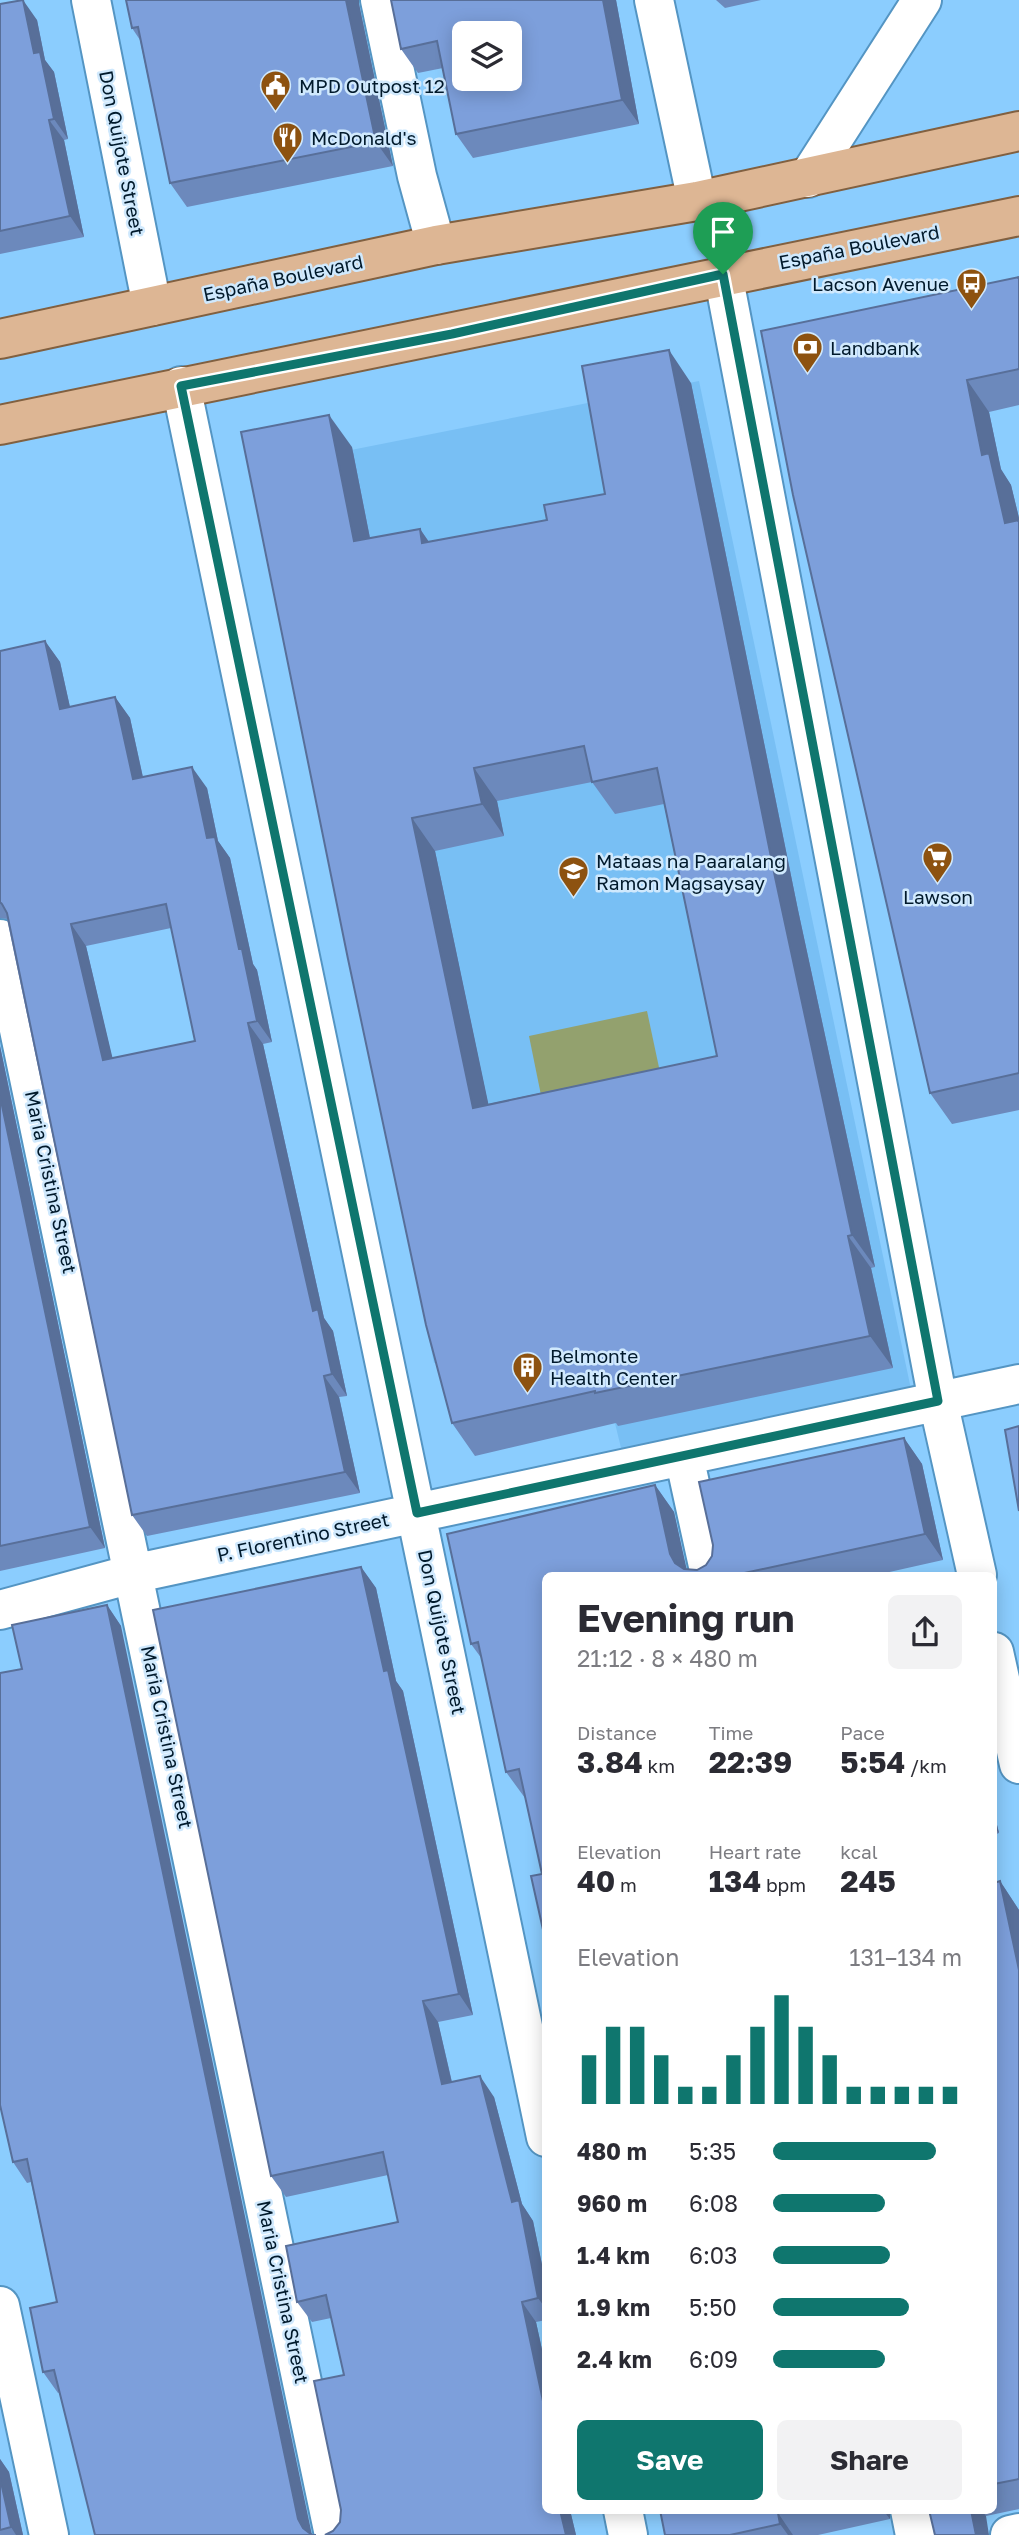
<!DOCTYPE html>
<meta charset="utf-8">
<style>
:root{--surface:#fff;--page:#f2f2f3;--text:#2b2b33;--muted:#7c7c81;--accent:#0f766e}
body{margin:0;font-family:"Golos Text",sans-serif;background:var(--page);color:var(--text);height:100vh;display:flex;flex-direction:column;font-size:26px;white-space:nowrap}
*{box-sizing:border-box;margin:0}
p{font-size:23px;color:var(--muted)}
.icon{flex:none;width:38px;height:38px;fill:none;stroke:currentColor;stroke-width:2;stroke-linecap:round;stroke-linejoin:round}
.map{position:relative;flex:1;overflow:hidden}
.details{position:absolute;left:542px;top:1572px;width:455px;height:942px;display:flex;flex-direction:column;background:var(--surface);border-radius:10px;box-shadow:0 4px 18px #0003}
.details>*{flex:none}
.buttons{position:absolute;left:452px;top:21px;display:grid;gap:14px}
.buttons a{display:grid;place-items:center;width:70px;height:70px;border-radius:10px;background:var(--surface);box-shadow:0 4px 18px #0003;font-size:35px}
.pin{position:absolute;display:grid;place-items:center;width:60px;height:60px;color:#fff;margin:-72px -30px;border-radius:50% 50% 50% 0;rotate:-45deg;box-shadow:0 0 7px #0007}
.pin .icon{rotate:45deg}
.round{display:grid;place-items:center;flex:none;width:74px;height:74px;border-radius:10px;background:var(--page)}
.headline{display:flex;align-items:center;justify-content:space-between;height:119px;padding:0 35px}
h1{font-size:38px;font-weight:700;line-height:52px}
.figures{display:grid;grid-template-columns:repeat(3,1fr);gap:10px;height:119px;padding:7px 35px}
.figures div{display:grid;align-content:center}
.figures b{font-size:30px;font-weight:700}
.figures small{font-size:19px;font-weight:400}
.figures p{font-size:19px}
.chart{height:196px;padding:14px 35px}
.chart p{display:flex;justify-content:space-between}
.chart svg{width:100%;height:126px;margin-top:7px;stroke:var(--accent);stroke-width:6}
.primary-button{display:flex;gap:14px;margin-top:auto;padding:14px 35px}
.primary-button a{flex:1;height:80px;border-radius:10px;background:var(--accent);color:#fff;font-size:28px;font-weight:700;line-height:80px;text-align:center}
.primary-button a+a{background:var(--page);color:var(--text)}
ul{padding:0 35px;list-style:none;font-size:23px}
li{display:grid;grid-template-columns:112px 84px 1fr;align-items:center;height:52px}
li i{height:18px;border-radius:9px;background:var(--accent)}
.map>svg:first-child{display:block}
</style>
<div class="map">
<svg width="1019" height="2535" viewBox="0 0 1019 2535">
<rect width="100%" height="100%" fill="#8bcdfe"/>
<path fill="#78bff4" d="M699,381L912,1394L622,1452L592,1329L434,1363L250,470Z"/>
<path fill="#93a16e" d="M647,1011L664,1091L545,1115L529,1036Z"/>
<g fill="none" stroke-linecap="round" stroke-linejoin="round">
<defs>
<path id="minor" d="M91,0L152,306
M380,0L417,176L436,245
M654,0L697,201
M808,178L922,0
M723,274L938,1401L977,1575
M181,386L546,2137
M0,939L334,2535
M684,1456L710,1575
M0,1610L132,1574L1019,1384
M994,1652L1019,1764
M0,2306L49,2535
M623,2510L628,2535
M910,2510L915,2535
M1010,2535L1019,2533"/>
<path id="major" d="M0,339L436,245L697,201L1019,131
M0,425L1019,216"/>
</defs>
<use href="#minor" stroke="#5495c3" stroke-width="42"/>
<use href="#major" stroke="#816040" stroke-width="42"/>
<use href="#minor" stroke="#fff" stroke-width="38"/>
<use href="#major" stroke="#ddb694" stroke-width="38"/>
</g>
<path fill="#6c89bc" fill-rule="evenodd" d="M126,0H359V4L393,166L187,207L170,183L140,40L132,28Z
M616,0L639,124L473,158L456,134L443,68L418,73L401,49Z
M716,0H761L725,8Z
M0,4L37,20L45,60L54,72L68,139L64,140L84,237L0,254Z
M1019,277V405L989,412L1001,470L1011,485L1019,518V1110L952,1124L930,1093L793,495Z
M691,383L798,910L875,1267L871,1268L893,1368L618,1426L616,1423L475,1456L452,1423L352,447L370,538L420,529L429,542L547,520L605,494ZM592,782L615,814L664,804L717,1056L488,1104L435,851L504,836L497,801Z
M45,641L60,662L70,707L115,697L130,718L143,777L207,788L218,841L230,858L253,964L257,970L272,1042L263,1044L324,1318L333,1331L347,1396L339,1397L360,1493L147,1536L132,1515L7,919L0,918V651ZM171,928L195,1041L112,1058L86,946Z
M0,1046L105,1548L0,1571Z
M904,1438L922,1464L943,1560L876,1575H546V1943L531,1876L542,1874L525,1798L506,1772L482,1659L471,1644L447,1534L655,1485L674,1512L686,1569L697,1570L706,1565L712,1556L713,1545L699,1482Z
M361,1567L376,1588L396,1681L403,1691L473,2015L438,2022L452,2082L494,2097L522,2204L533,2221L546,2284V2320L536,2322L546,2368V2510H570L576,2535H325L333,2531L340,2522L344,2375L331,2318L312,2322L297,2302L398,2222L388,2175L286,2197L271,2176Z
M107,1605L121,1626L95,2535L60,2392L58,2393L43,2372L57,2302L31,2182L27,2183L13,2162L22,1669Z
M994,1813L999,1833L994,1835Z
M1000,1881L1019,1910V2509L986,2516L929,2510H994V1883Z
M0,2459L9,2472L23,2535H0Z
M660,2510H890V2519L818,2535H665Z"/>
<path fill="#586f99" d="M23,0L37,20L45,60L54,72L68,139L54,119L34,53Z
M346,0H359V4L393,166L376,142Z
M603,0H616L639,124L622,100Z
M49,120L64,140L84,237L70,216Z
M669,350L691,383L798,910L875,1267L852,1235L775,877Z
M967,380L989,412L1001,469L1011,485L1019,518V543L1005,523L982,455Z
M329,415L352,447L377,574L354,541Z
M420,529L442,561L422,543Z
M45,641L60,662L75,730L60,709Z
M115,697L130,718L148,801L133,779Z
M192,767L207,788L218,841L230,858L253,964L257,970L272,1042L257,1021L207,838Z
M474,768L497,801L504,836L482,804Z
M412,818L435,851L496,1140L473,1108Z
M71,924L86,946L118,1081L103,1060Z
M248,1023L263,1044L324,1318L333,1331L347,1396L332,1374L313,1311Z
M0,1046L105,1548L90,1527L0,1096Z
M848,1236L871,1268L893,1368L870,1336Z
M324,1376L339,1397L360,1493L345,1472Z
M904,1438L922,1464L943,1560L925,1534Z
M655,1485L674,1512L688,1575L675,1563L670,1554Z
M361,1567L376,1588L396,1681L403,1691L473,2015L459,1994L384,1671Z
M107,1605L121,1626L312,2535L303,2528L298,2519Z
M994,1813L999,1833L994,1827Z
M1000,1881L1019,1910V1970Z
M423,2001L438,2022L457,2105L442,2084Z
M480,2076L494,2097L522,2204L533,2221L546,2284V2309L538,2298L512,2202Z
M522,2302L536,2322L546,2368V2415Z
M0,2459L9,2472L23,2535H16L11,2527L0,2478Z
M560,2510H570L576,2535H566Z
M883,2510H890V2519Z
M971,2510H981L986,2516L989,2535H976Z
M778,2513L793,2535H788L780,2524Z"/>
<path fill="#7d9fdb" stroke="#586f99" stroke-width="2" fill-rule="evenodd" d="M23,0L34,53L40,52L54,119L49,120L70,216L0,231V4Z
M126,0H346L376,142L170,183L138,27L132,28Z
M391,0H603L622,100L456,134L437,41L401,49ZM464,33H509V79H464Z
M1019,277V369L967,380L982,455L989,453L1005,523L1019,520V1073L930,1093L793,495L761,331Z
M669,350L775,877L852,1235L848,1236L870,1336L595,1393V1391L452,1423L426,1325L348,959L241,432L329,415L354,541L420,529L422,543L547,520L544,505L605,494L582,366ZM584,746L592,782L657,768L717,1056L473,1108L412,818L482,804L474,768Z
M45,641L60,709L115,697L133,779L192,767L207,838L215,837L239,949H242L257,1021L248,1023L313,1311L318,1309L332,1374L324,1376L345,1472L132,1515L7,913L2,904L0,902V651ZM166,904L195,1041L103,1060L71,924Z
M0,1096L90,1527L0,1546Z
M1019,1426V1511L1005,1430Z
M904,1438L925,1534L735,1575H546V1943L531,1876L542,1874L519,1769L506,1772L478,1642L471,1644L447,1534L655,1485L670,1554L675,1563L684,1569L697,1570L706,1565L712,1556L713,1545L699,1482Z
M361,1567L384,1671L388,1670L459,1994L423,2001L442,2084L480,2076L512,2202L519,2200L538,2298L522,2302L546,2415V2442H545L546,2447V2510H560L566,2535H325L333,2531L340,2522L341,2510L314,2381L344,2375L326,2295L297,2302L286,2246L398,2222L383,2152L271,2176L153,1610Z
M107,1605L298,2519L303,2528L312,2535H316H95L54,2370L43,2372L30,2308L57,2302L27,2159L13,2162L0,2105V1673L22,1669L12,1625Z
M1000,1881L1019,1970V2479L994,2484V1883Z
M0,2478L11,2527L0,2530Z
M660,2510H795L778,2513L780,2524L730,2535H665Z
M929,2510H971L976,2535H935Z"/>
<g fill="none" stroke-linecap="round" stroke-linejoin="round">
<defs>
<path id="route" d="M723,274L938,1401L417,1513L181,386L452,334Z"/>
</defs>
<use href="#route" stroke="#fff" stroke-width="14"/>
<use href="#route" stroke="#0f766e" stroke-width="9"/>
</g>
<defs>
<symbol id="civic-pin" viewBox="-11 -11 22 30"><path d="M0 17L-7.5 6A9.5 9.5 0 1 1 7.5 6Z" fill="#8d5210" stroke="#d0e9fd"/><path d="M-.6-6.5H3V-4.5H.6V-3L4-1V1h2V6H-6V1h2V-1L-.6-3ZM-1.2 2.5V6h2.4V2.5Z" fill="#fff"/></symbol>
<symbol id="restaurant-pin" viewBox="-11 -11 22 30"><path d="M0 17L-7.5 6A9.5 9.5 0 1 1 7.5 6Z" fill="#8d5210" stroke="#d0e9fd"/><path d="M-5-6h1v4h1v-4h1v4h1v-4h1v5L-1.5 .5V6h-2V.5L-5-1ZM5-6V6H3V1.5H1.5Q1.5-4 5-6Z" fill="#fff"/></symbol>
<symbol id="bus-pin" viewBox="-11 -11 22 30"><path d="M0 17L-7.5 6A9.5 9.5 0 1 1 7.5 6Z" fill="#8d5210" stroke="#d0e9fd"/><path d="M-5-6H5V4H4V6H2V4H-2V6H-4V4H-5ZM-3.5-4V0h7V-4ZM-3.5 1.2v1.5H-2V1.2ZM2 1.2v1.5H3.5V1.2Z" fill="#fff"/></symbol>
<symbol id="bank-pin" viewBox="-11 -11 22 30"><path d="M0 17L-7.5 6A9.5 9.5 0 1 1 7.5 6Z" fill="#8d5210" stroke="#d0e9fd"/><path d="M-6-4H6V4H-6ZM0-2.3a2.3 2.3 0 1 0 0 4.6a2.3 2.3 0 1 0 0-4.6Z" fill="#fff"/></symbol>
<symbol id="supermarket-pin" viewBox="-11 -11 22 30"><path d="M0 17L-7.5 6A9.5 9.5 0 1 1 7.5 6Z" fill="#8d5210" stroke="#d0e9fd"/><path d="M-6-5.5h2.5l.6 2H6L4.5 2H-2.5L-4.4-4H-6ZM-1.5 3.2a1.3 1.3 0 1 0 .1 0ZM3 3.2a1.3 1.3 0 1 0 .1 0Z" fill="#fff"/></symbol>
<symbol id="school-pin" viewBox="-11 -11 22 30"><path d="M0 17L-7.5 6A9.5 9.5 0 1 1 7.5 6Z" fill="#8d5210" stroke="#d0e9fd"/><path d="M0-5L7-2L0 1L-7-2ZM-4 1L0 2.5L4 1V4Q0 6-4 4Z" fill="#fff"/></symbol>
<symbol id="building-pin" viewBox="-11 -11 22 30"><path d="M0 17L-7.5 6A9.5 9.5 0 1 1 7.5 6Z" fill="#8d5210" stroke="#d0e9fd"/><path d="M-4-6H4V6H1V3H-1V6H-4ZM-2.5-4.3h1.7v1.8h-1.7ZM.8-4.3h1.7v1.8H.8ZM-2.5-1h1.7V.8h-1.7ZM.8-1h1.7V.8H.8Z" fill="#fff"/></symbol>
</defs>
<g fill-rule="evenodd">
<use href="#civic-pin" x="258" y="68" width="35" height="47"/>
<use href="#restaurant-pin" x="270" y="120" width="35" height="47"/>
<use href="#bus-pin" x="954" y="266" width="35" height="47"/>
<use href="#bank-pin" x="790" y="330" width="35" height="47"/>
<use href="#supermarket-pin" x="920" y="840" width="35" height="47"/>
<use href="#school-pin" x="556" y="854" width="35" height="47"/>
<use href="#building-pin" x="510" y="1350" width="35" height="47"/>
</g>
<g text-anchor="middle" stroke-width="5" stroke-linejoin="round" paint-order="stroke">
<g font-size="19" fill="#00192b" stroke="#d0e9fd" text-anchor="start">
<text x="299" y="93">MPD Outpost 12</text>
<text x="311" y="145">McDonald's</text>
<text x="949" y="291" text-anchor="end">Lacson Avenue</text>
<text x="830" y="355">Landbank</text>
<text x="596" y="868">Mataas na Paaralang<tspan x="596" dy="22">Ramon Magsaysay</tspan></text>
<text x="938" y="904" text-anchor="middle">Lawson</text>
<text x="550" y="1363">Belmonte<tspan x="550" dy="22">Health Center</tspan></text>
</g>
<g font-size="19" fill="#00192b" stroke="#d0e9fd">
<text transform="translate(122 153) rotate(79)" y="7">Don Quijote Street</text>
<text transform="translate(859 247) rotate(-11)" y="7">España Boulevard</text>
<text transform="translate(283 278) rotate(-12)" y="7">España Boulevard</text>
<text transform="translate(51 1182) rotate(78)" y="7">Maria Cristina Street</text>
<text transform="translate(303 1537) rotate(-12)" y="7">P. Florentino Street</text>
<text transform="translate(442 1632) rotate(78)" y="7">Don Quijote Street</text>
<text transform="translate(167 1737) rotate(78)" y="7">Maria Cristina Street</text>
<text transform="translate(283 2292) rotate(78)" y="7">Maria Cristina Street</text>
</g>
</g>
</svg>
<div class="buttons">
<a><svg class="icon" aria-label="layers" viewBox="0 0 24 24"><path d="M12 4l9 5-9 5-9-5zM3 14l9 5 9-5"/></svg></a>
</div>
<div class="pin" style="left:723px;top:274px;background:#1e9e55"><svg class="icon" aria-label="arrive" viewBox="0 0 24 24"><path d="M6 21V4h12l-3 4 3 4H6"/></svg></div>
<section class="details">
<div class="headline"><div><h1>Evening run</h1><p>21:12 · 8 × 480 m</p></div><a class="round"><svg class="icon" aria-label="share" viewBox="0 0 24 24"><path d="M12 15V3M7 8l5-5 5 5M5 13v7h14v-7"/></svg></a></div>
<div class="figures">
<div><p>Distance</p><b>3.84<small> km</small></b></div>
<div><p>Time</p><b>22:39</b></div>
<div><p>Pace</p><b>5:54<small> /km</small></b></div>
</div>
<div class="figures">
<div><p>Elevation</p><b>40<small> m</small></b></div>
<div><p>Heart rate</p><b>134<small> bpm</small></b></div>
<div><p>kcal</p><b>245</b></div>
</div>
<div class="chart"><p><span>Elevation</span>131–134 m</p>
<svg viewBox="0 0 160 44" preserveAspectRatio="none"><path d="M5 44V27M15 44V17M25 44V17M35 44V27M45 44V38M55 44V38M65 44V27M75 44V17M85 44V6M95 44V17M105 44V27M115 44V38M125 44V38M135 44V38M145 44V38M155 44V38"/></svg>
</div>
<ul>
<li><b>480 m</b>5:35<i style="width:86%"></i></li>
<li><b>960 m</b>6:08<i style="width:59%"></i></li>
<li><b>1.4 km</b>6:03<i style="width:62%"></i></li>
<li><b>1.9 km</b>5:50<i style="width:72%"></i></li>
<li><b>2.4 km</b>6:09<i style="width:59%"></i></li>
</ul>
<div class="primary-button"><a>Save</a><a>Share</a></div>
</section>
</div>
